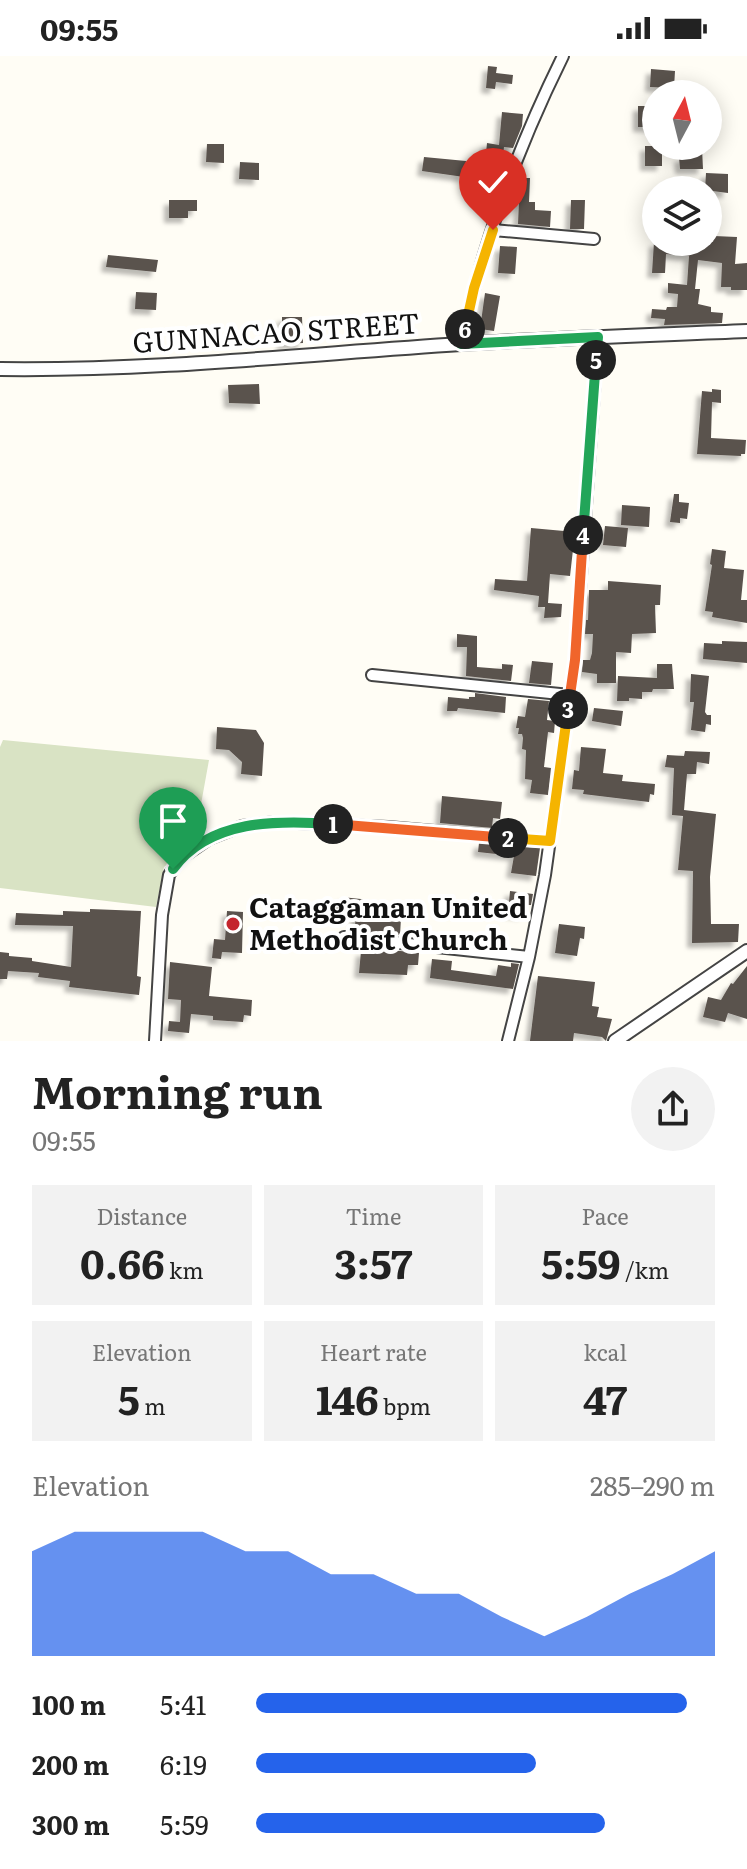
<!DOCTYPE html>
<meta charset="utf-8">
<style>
:root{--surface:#fff;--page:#f2f2f2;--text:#222;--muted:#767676;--accent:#2563eb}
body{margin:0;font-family:Literata,serif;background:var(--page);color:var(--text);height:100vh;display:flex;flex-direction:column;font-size:30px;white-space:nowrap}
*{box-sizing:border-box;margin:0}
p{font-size:26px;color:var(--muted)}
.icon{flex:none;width:44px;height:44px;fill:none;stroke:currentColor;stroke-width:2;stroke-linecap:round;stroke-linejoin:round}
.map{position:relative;height:985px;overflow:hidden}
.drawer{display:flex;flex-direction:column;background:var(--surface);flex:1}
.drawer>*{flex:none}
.needle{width:52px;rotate:7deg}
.controls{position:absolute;left:642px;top:24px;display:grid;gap:16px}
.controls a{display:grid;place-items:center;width:80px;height:80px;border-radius:50%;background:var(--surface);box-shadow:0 4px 20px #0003;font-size:40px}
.pin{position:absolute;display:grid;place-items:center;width:68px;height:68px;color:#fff;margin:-82px -34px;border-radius:50% 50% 50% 0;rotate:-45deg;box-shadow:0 0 8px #0007}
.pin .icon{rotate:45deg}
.km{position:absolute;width:40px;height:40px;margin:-20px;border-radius:50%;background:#222;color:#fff;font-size:22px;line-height:40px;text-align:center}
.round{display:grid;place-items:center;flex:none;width:84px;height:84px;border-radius:42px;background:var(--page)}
.overview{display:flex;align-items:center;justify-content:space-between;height:136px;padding:0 32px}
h1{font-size:44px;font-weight:700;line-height:60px}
.metrics{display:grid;grid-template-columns:repeat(3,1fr);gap:12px;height:136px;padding:8px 32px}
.metrics div{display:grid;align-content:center;border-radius:0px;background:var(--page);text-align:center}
.metrics b{font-size:40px;font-weight:700}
.metrics small{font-size:22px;font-weight:400}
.metrics p{font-size:22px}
.chart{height:224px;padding:16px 32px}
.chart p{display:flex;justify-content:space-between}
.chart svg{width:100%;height:144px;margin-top:8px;fill:var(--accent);opacity:.7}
ul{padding:0 32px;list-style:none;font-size:26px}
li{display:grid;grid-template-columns:128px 96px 1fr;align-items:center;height:60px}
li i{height:20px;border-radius:10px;background:var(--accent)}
.status{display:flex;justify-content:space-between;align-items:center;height:56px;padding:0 40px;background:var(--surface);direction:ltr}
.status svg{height:22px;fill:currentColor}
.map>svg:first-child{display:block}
</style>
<div class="status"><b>09:55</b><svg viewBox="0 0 49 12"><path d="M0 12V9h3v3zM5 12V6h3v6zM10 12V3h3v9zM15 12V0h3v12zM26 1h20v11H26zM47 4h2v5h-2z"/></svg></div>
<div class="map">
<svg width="747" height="985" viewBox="0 0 747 985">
<defs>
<filter id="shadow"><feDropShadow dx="-5" dy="5" stdDeviation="2" flood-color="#0004"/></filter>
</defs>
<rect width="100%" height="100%" fill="#fffdf5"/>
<path fill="#d9e3c4" d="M3,684L209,704L194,787L164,811L156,851L0,832V691Z"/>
<path fill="#5a524d" filter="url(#shadow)" d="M488,10L497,11L496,17L513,19L512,28L496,26L495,33L486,32Z
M651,13L675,15L674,32L650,31Z
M638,50H656V71H638Z
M502,56L523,58L522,70L513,92L504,91L503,100L486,97L487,87L499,89Z
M207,88H224V107L206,106Z
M645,90H662V110H645Z
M686,92H702L703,113H680L679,101H686Z
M424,101L466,105L464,121L422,115Z
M240,106L259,107V124L239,123Z
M706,117L728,118V137L705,134Z
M520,122H530L529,146H535V154L551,155L550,171L518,168Z
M169,144H197V155H188V162H169Z
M571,144H585L584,173H570Z
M714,180L737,181L735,208L747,207V234H731V231H721L722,207L698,204L695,233H700L698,248L711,251V256L723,257L722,267L664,269L665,263L651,262L652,253L666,254L667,251H677L678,238L668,237V227L687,229L689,200L666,198L665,217H652L654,186H713Z
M500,190L517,191L515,218L498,217Z
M108,199L158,204L156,216L106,211Z
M136,236L157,237L156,254L135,253Z
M485,237L500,240L494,275L480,273Z
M282,261H302L303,287L282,288Z
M259,328L260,348L229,347L228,329Z
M712,333L721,334V347L712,346L711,382L746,384L745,398H741V400L697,398L702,335L712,336Z
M674,438H679V446L689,447L687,463L680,462V467L670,466Z
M622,449L650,451L649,471L621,469Z
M605,470L628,472L626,491L603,489Z
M531,472L575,476L570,520L550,518L548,547L562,548L561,561L544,562L545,551H538L539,540L494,534L495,523L527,525Z
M712,493L726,495L724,512L744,514L741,544H747V567L712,561L713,556L705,555L712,509L710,508Z
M608,525L661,529L660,549H655L656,577L632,578L631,597L616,596V627H597V618L582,616L583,604H590L592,597L593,578H585L586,564H588L589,534H608Z
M457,578L477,580V611L502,613V608L513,609L511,625L466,620L467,591H457Z
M722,585L747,586V607L703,603L704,587L722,588Z
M532,605L553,607L551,629L529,627Z
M657,608H672L674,633H653L652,636H642V643L629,642V645H617L618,620L657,622Z
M691,618L709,620L705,656L707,659H711V669L706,668L705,676L691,674L694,646H690Z
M475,637L506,641L505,657L458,652L457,655H447L448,641L469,643V641H475Z
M528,643L549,645L547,664L555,665L554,677L548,676L544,711L551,712L548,739L530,737L532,724L525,723L526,694L522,693L523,682L522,678H518L519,672H516L518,660L525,661Z
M594,652L623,655L621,670L592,665Z
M217,671L256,674L264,687L262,720L241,718L242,706L229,694L216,693Z
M581,691L606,693L603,717L623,719L622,725L655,728L654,739L650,738L649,746L583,738L584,734L572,733L574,714L579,715Z
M685,695L710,696L709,708L697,706L696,718H687L684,754L716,758L710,821L711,868H739L738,886L692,887L693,815L678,814L683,760L672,759L674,712L665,711L667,699L684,700Z
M442,740L502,746L500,763L493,762L492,772L440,767Z
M479,787L540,792L536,820L511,817L514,800L478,796Z
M510,835L533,838L531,849H527L523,859L508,857Z
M342,841L389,846L388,860L401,862L400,879L363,875V872L355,871L356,855L341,850Z
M90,853L141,855L137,920L141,921L139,939L69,931L70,925L38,921L39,917L8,915L7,923H0V896L9,897V900L32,902V905L71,911L73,870L15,869L16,857L63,859V855L90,856Z
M227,855L243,856L242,897L222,896L221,903L212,902L214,883L225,884Z
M559,868L585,871L584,883L580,882L577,900L555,897Z
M373,892L419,897L418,909H408L407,919L359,917L361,895L369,896Z
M432,903L452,905L451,914L496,920L498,909L511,911V907L519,908L513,933L430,922Z
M170,906L212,911L209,940L252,944L251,960L244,959L243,966L213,964V960L191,958L189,977L168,975L169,965L180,966L181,944L168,943Z
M747,910V963L728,957L725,966L703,961L708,941L721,944L731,927L733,928Z
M538,920L595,926L592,950L599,951L597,961L612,963L606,985L602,981L574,977L573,985H530Z"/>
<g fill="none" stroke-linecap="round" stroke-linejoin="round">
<defs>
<path id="minor" d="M493,174L594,183
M461,288C482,189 518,91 563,0
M372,619L570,639
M344,881L529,901
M155,985L162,859L169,819L180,803L209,783L242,770L275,766L388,771L550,785
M508,985L529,901L545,819L575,604L598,281"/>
<path id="tertiary" d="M0,313C155,315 307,298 461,288C556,282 652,279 747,275
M615,985L747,895"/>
</defs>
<use href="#minor" stroke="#444" stroke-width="14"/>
<use href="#tertiary" stroke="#444" stroke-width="16"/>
<use href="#minor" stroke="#fff" stroke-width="10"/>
<use href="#tertiary" stroke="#fff" stroke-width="12"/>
</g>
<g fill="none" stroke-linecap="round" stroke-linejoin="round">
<defs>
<path id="split-1" d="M173,813C209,763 278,764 333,768"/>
<path id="split-2" d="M333,768L508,782"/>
<path id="split-3" d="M508,782L550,785L568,653"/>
<path id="split-4" d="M568,653L575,604L583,479"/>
<path id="split-5" d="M583,479L596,304"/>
<path id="split-6" d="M465,273L461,288L598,281L596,304"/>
<path id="split-7" d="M465,273L474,232L493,174"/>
</defs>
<use href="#split-1" stroke="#fff" stroke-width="16"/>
<use href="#split-2" stroke="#fff" stroke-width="16"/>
<use href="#split-3" stroke="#fff" stroke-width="16"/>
<use href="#split-4" stroke="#fff" stroke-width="16"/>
<use href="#split-5" stroke="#fff" stroke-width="16"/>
<use href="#split-6" stroke="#fff" stroke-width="16"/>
<use href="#split-7" stroke="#fff" stroke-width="16"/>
<use href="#split-1" stroke="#22a559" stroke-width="10"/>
<use href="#split-2" stroke="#f0652b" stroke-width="10"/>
<use href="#split-3" stroke="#f5b400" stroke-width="10"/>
<use href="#split-4" stroke="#f0652b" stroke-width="10"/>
<use href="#split-5" stroke="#22a559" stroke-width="10"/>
<use href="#split-6" stroke="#22a559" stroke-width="10"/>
<use href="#split-7" stroke="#f5b400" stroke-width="10"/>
</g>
<circle fill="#c4262e" stroke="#fff" stroke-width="3" cx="233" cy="868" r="8"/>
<g text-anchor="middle" stroke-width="8" stroke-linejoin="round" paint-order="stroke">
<g font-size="28" fill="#111" stroke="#fff">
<text transform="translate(276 277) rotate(-4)" y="10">GUNNACAO STREET</text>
</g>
<g font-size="28" font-weight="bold" fill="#111" stroke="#fff" text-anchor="start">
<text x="249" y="862">Cataggaman United<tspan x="249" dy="32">Methodist Church</tspan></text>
</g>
</g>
</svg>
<div class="controls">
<a><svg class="needle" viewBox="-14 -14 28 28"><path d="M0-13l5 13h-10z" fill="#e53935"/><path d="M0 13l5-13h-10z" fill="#767676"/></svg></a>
<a><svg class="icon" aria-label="layers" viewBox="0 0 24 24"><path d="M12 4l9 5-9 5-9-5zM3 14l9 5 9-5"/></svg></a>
</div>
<div class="pin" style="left:173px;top:813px;background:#1e9e55"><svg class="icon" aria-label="arrive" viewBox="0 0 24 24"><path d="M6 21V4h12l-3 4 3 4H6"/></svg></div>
<div class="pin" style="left:493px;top:174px;background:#d93025"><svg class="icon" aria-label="check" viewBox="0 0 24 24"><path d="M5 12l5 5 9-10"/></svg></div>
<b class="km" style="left:333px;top:768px">1</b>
<b class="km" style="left:508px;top:782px">2</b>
<b class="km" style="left:568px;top:653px">3</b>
<b class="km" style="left:583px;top:479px">4</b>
<b class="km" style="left:596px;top:304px">5</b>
<b class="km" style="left:465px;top:273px">6</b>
</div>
<section class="drawer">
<div class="overview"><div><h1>Morning run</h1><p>09:55</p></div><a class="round"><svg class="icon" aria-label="share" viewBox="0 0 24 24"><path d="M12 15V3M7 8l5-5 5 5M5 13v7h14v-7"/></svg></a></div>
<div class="metrics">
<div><p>Distance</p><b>0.66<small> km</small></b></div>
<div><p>Time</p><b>3:57</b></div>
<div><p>Pace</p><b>5:59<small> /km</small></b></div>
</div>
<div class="metrics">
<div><p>Elevation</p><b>5<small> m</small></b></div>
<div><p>Heart rate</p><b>146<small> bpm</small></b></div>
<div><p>kcal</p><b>47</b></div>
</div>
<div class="chart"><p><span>Elevation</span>285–290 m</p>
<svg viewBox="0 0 160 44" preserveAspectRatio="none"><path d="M0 44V12L10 6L20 6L30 6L40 6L50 12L60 12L70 19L80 19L90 25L100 25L110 32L120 38L130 32L140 25L150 19L160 12V44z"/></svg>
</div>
<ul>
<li><b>100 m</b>5:41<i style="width:94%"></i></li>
<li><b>200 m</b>6:19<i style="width:61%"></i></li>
<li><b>300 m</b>5:59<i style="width:76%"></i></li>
</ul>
</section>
